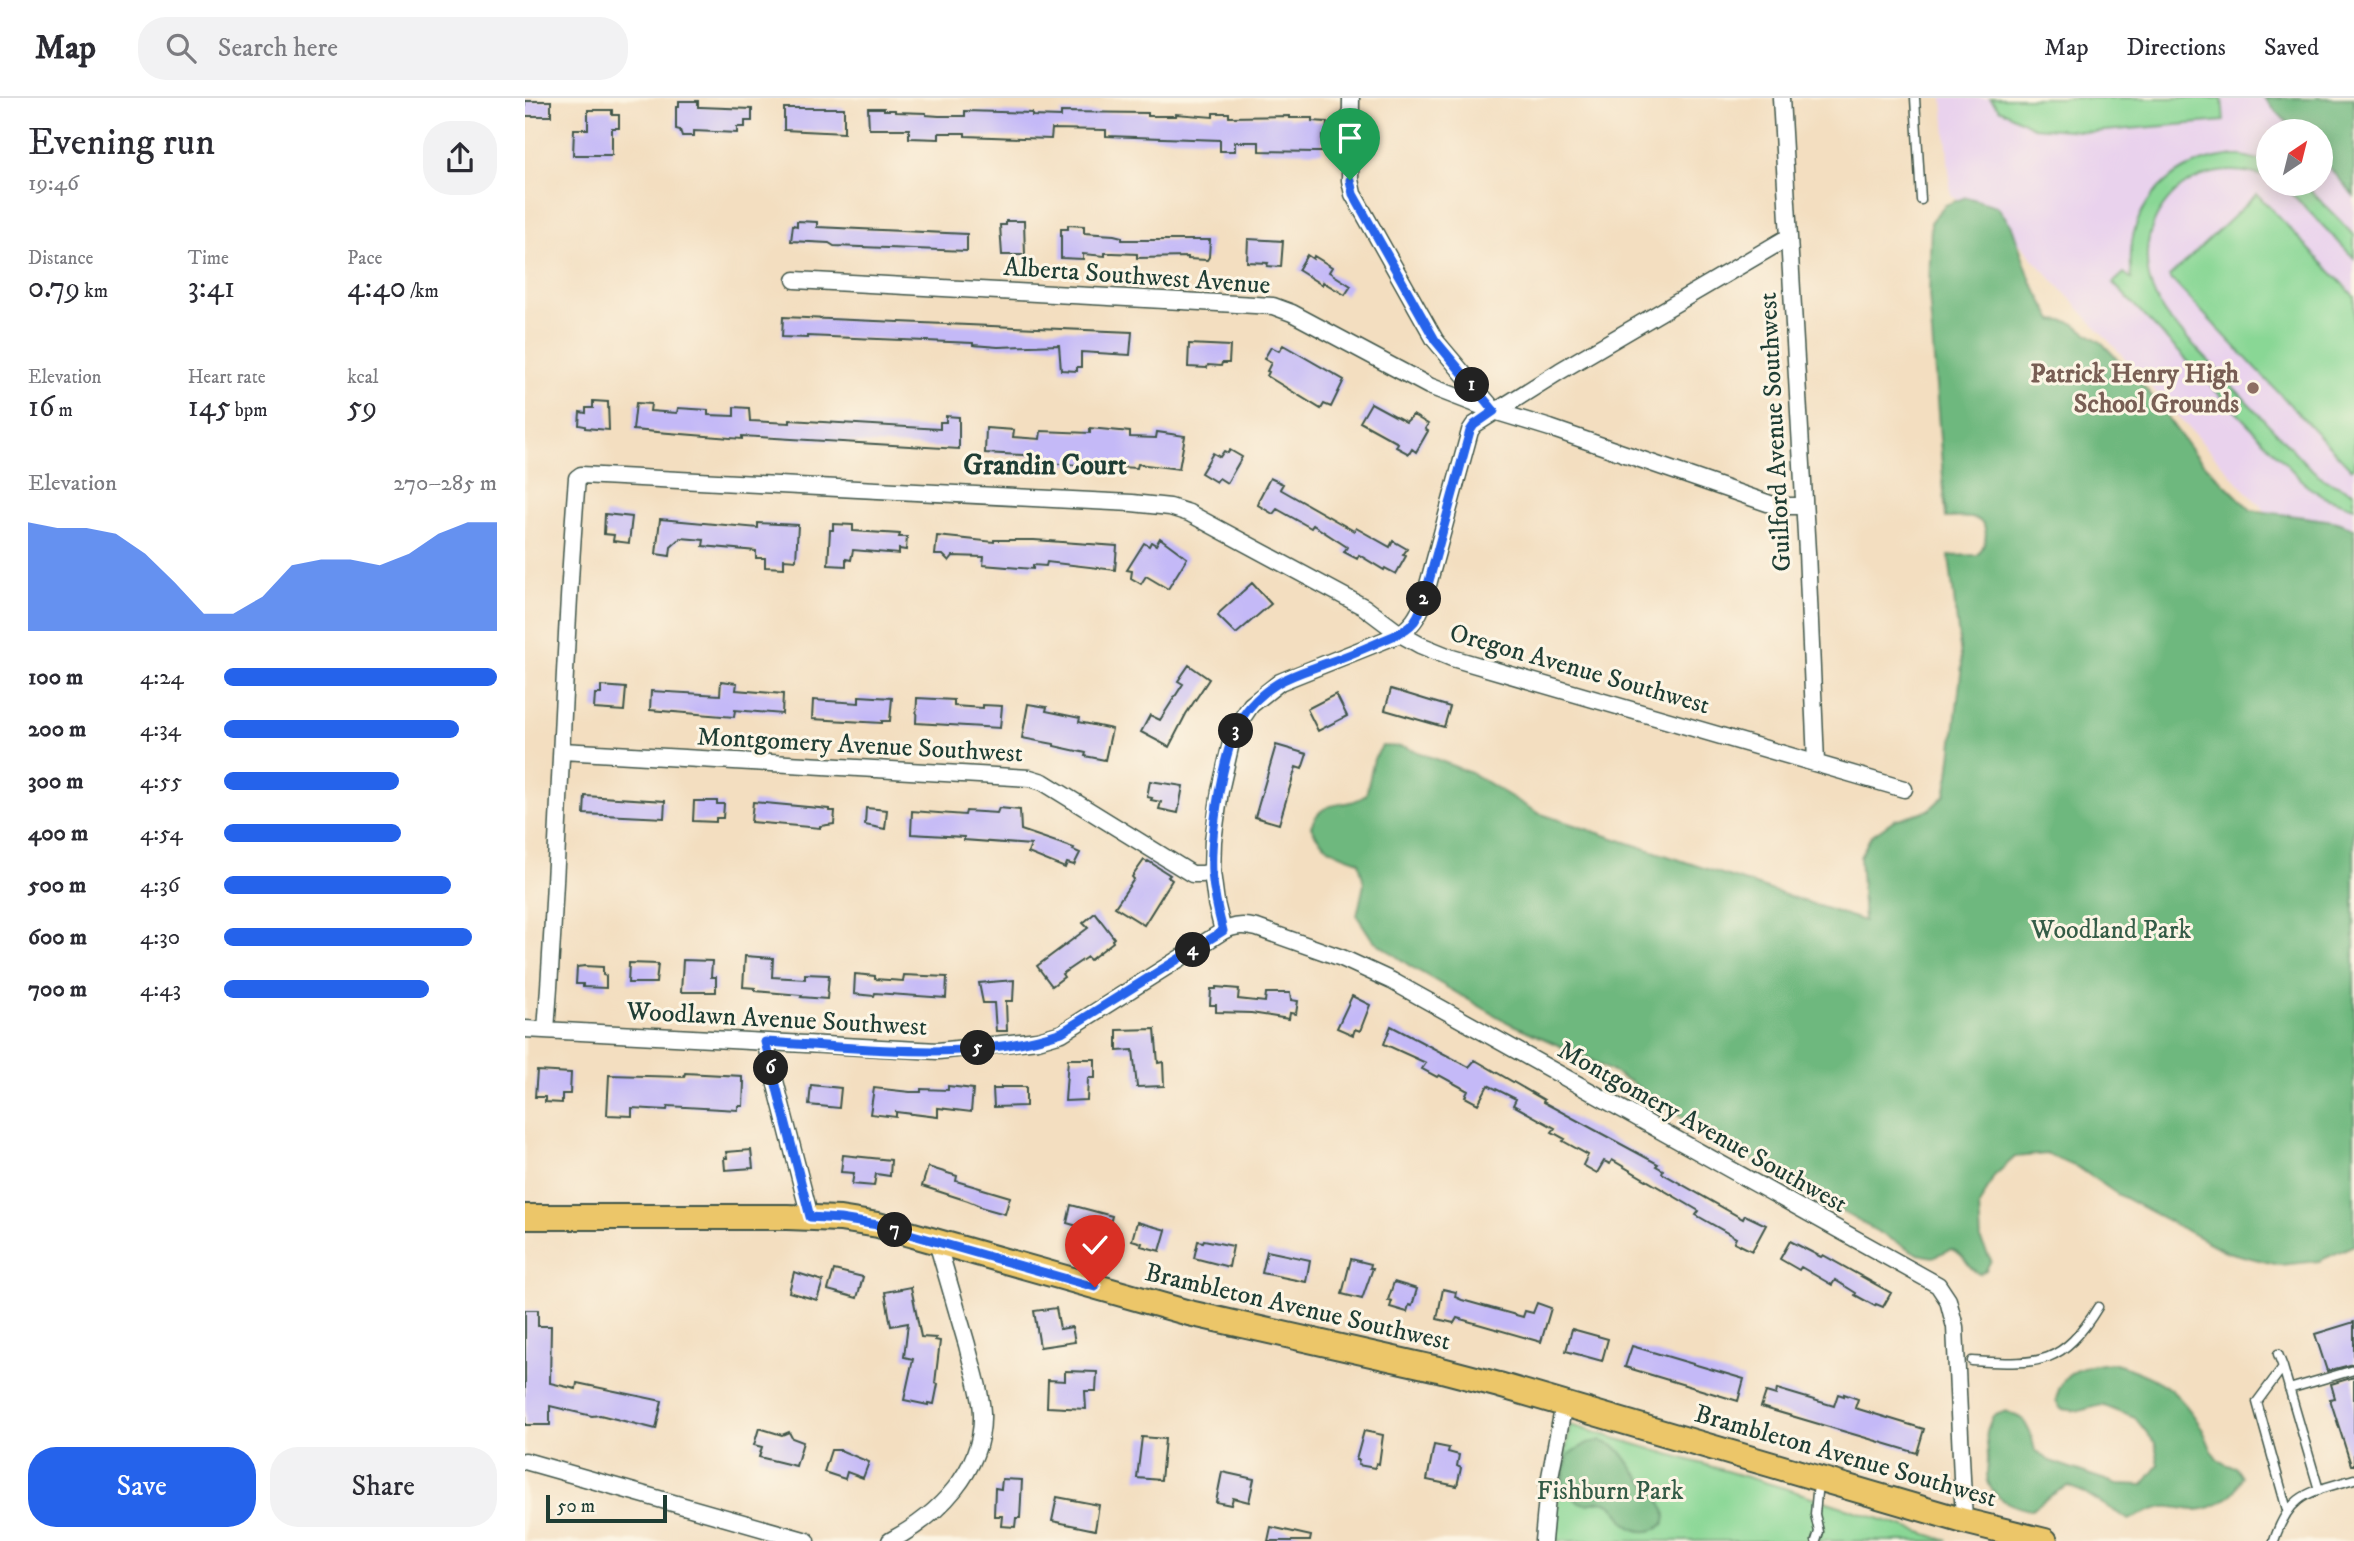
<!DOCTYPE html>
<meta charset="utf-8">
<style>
:root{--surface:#fff;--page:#f2f2f3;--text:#2b2b33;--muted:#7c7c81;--line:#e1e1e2;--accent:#2563eb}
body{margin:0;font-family:"IM FELL DW Pica",serif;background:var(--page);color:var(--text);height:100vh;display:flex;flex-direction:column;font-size:26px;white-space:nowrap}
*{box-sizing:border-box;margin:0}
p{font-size:23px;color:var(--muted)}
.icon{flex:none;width:38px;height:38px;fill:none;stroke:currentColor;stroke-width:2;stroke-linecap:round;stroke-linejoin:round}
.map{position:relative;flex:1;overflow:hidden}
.panel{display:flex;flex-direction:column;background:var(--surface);width:525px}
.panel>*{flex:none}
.needle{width:46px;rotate:35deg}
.buttons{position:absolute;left:1731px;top:21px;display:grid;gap:14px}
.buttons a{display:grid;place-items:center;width:77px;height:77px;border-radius:50%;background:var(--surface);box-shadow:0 4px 18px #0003;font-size:35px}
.scale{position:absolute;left:21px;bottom:18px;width:121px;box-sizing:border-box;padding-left:7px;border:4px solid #1f3d34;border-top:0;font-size:19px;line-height:24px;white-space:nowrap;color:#1f3d34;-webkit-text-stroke:5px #fcf5e5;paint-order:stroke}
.pin{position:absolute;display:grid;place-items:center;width:60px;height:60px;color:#fff;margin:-72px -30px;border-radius:50% 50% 50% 0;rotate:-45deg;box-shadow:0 0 7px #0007}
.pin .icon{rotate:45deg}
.km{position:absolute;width:35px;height:35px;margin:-18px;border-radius:50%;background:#222;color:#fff;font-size:19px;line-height:35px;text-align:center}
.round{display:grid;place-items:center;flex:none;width:74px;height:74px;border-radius:28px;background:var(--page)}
.overview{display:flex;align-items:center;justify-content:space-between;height:119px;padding:0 28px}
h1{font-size:38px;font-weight:600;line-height:52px}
.figures{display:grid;grid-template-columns:repeat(3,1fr);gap:10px;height:119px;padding:7px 28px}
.figures div{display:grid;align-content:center}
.figures b{font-size:30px;font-weight:600}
.figures small{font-size:19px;font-weight:400}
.figures p{font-size:19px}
.chart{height:196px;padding:14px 28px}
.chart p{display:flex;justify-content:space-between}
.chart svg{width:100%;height:126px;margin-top:7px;fill:var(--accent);opacity:.7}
.cta{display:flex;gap:14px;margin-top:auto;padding:14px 28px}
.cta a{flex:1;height:80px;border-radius:28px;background:var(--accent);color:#fff;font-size:28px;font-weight:600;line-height:80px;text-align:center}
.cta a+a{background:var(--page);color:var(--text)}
ul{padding:0 28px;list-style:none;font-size:23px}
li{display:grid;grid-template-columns:112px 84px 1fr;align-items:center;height:52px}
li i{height:18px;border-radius:9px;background:var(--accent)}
header{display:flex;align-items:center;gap:42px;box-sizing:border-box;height:98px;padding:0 35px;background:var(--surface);border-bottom:2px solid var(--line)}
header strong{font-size:33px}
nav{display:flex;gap:38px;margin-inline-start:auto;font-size:24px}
.search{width:490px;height:63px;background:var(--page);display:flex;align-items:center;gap:18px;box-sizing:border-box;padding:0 24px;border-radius:28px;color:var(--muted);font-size:26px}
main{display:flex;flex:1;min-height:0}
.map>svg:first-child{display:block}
</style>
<header>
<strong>Map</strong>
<div class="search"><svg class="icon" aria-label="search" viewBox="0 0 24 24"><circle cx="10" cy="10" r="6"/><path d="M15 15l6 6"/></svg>Search here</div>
<nav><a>Map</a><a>Directions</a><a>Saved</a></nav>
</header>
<main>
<section class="panel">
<div class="overview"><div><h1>Evening run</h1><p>19:46</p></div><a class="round"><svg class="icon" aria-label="share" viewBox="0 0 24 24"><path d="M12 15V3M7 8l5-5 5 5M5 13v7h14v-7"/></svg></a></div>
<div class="figures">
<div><p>Distance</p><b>0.79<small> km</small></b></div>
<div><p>Time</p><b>3:41</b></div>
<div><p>Pace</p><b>4:40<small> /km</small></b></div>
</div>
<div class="figures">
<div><p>Elevation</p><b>16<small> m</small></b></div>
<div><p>Heart rate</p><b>145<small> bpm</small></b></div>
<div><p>kcal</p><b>59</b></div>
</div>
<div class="chart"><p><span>Elevation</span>270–285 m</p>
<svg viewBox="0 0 160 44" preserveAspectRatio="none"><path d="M0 44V6L10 8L20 8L30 10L40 17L50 27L60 38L70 38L80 32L90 21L100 19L110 19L120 21L130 17L140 10L150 6L160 6V44z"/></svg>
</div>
<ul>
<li><b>100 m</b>4:24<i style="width:100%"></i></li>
<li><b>200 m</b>4:34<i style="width:86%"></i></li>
<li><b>300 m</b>4:55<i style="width:64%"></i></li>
<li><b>400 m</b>4:54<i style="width:65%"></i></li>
<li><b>500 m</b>4:36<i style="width:83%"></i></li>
<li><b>600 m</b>4:30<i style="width:91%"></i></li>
<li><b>700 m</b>4:43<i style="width:75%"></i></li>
</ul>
<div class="cta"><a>Save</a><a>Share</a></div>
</section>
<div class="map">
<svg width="1829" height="1443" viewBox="0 0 1829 1443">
<rect width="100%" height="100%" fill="#fcf5e5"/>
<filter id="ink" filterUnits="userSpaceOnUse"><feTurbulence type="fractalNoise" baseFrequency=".0143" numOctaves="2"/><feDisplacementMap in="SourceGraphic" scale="14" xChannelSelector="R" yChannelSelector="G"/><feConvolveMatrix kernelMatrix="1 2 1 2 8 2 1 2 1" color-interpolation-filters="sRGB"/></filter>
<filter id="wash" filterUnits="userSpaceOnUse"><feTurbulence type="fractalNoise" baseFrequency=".00686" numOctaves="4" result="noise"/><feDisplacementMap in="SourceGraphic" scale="28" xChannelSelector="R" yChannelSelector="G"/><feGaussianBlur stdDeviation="1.57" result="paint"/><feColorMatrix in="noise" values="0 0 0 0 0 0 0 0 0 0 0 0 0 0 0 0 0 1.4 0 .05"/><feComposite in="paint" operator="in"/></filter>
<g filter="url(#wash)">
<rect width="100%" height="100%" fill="#f3dec0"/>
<path fill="#e9d2ed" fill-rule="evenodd" d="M1418,0H1829V448L1760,435L1494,145L1426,97ZM1743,33H1796V86H1743Z"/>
<path fill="#89d795" stroke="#548a64" stroke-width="2" d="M1465,0H1697L1699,23L1567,34L1508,29L1474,11Z
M1703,58H1717L1743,64V80C1653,46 1586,144 1643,220L1784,369L1800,382L1829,394V409L1801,400L1782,388L1588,185L1599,175L1607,181C1598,115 1638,66 1703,58Z
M1754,86H1779L1829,137V160L1772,101Z
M1732,96L1829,198V369L1826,371L1644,179Z
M1045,1327L1259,1390L1423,1443H1029L1031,1411Z"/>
<path fill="#6eb87e" stroke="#467a59" stroke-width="2" d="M1739,0H1829V98L1796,60V33H1770Z
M1441,99L1472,108L1487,128L1506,183L1528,222L1546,224L1577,245L1623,293L1669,356L1726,412L1809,423L1829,430V1147L1794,1163L1754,1167L1702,1154L1592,1096L1554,1070L1522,1056L1490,1059L1469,1078L1454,1108L1456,1143L1466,1162L1461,1172L1454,1176C1440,1168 1443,1158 1426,1151L1408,1159L1393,1156L1240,1071L1144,1011L1104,983L1064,961L984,925L885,868L847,841L832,818L839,786L834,763C813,756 795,750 786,728C799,697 819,713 841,697L849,661L857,648L880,649L946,675L1013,715L1339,823L1335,759L1346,738L1369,722L1404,712L1420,697L1424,677L1437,567L1424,458L1453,457C1462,445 1467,423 1446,420C1438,419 1429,420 1421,420L1404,197L1406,123L1420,107Z
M1587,1265C1608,1271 1630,1279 1647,1293C1656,1301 1668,1316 1675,1327C1687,1346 1684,1365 1711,1369L1717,1378C1712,1398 1692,1410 1672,1412C1661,1413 1650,1407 1639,1409C1627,1411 1615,1417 1604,1422L1560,1395L1543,1388C1528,1394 1519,1404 1505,1412C1486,1408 1463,1399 1462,1377C1462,1371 1463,1365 1463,1360C1463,1337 1457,1341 1468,1318L1481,1313L1498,1321L1506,1336L1510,1353L1525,1363L1592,1386L1618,1387L1634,1367L1630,1345L1610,1320L1577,1307L1554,1313L1536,1311L1531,1303C1535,1272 1560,1267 1587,1265Z
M1076,1343C1080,1345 1087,1346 1091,1349C1099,1356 1105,1367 1111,1375C1120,1385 1159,1420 1131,1431C1124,1434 1115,1434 1109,1431C1096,1425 1094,1409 1083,1405C1077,1402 1072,1404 1067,1405C1053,1409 1045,1396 1037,1386L1043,1357L1063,1345Z"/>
<g id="blocks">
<path fill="#c4b9f7" d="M0,3H26V18H0Z
M154,3H173V9H175L227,11V23H220V29H212V35L169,33V38H157L155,32L151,31V9H154Z
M259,10H319V35L259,32Z
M343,10H359V12H370V14L401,15V17L414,18H440V13L507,15V18L536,19V14L623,15V18H651V16L688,19V15H704V19L764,18V20H787V23L802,24L801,38H797V54H790L734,53V44H710V53H695V42L581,38V32L527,31L526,41L440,38V35H414V41L384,40V31H344Z
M63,12H87V17H94V30H87V57H48L49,31H63Z
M272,123L292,124V129L442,136V153L309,148L304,145L266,143L268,127L272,128Z
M481,123H499L500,157H477L475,127H481Z
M543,127L559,128V135L589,137L597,139V142H685L684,159L682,162L663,161V159L612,160V156L588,155H580V158L558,156V161L536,160V131H543Z
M723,141L758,143L756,169L742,168L743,165L722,164Z
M782,157L788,161L789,158L807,169L804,174L826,188L820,197L798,184L797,187L773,172Z
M258,219L607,234L605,257L556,254V269H552V273L536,272L534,247L473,249L448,247V245L282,238V240L257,239Z
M664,246L705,248L704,265H697L696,268L683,267L682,270L663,269Z
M758,247L819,282L806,309L799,306L796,311L742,278L744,274L742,273L746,265L739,261L746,249L754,253Z
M68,303L83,304L84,332L60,330V328L54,327L55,314L61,315V310H68Z
M111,305L126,306L125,313L152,315L153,310L183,312V317L209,318V309L224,310L225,323L265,325V322L415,331V324H421V318L434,319V351L217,338V341L108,332Z
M846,305L881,324L888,317L903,326L900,331L903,333L891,354L887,351L884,356L871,349L873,345L835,324Z
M461,330L489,332L488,339L515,341L516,333L565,335V330L605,334V339L631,340L632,334L660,338L654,371L613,366L612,370L517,365V358L460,355Z
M705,352L717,359L702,385L694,380L691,384L676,375L688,355L695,359L699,353L703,355Z
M745,380L758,386L755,391L829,433L831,430L865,449L868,443L882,451L878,457L881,458L871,476L860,470L859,472L834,457L832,461L819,454L822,449L788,427L786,430L752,411L748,416L733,407L734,404L733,403Z
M80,416L107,419L104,445L88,443L89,437L79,436Z
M135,421L233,430V425L273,427L271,462L259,461V470L240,469V460H231V453L178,448L179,442L156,440L146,449L145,458L131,456Z
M308,426L328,427V433L375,436L374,439H382L381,452L374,451V456L328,452L326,462L321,461V468L303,467L305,432H308Z
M412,438L469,444V442H509L592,448L590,472L522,464L521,468L508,467V471L458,467L459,459L428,458L424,463L418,457H410Z
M635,440L662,460L643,491L621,478L616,486L606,480L607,473L602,472L619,445L624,448L626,444L631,447Z
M727,485L746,506L711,536L693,518L695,514Z
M664,567L684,581L661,616L644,649L616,634L625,617L635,622L658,586L653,583Z
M196,583L212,585L211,592L258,596L257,616L210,612L209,619L125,612L126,593L195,597Z
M76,588L101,590L99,613L69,611L70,596H76Z
M866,591L925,609L919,629L860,612Z
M811,596L822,618L793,633L782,611Z
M334,598L367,600L365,623H357V625L287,621L288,602L334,605Z
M392,600L429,602V608L458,610V607L477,608L475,630L391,625Z
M503,606L522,609L521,613L555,620L554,624L587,631L580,662L560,658L561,655L529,648V646L497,640Z
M751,647L782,656L777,671L771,669L754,726L730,719Z
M625,683L658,688L653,715L634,711L636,704L626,702L627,700L622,699Z
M60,698L140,703L139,720L59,716Z
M169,703H192V706H199L198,720H191V724L168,723Z
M228,704L304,711V713H310L309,726L295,728V730L226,724Z
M341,710L362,712L360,731L340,727Z
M474,710L495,712L496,732L549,750L548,752L555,755L549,767L542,765L540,770L503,755L506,747L439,742V739L386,736L387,713L440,717L441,713L472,715Z
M619,762L622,764L623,763L645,777L643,779L647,782L619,827L590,809L609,781L607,779Z
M570,815L589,840L587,842L588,844L565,862L562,859L537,876L539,879L527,888L512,868L563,830L558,825Z
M220,858L248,860L247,879L280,881V876L304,877L302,901L276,899L277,897L230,893V890L218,889Z
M158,862L187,863L186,879H191V894H156Z
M104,865L133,866L131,885H103Z
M60,868L78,869V877L81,878V890L58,889V886H51L52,869Z
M330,876L350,878V881L378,883L379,877L422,879L421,900L350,895L349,898L329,896Z
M489,882L488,903H481L482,933H471L469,905H458L454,885Z
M691,889L714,891L713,901L740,904L741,895H765L766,902L773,903L771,916L765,915L764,921L726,915L691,914V907H685L686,891H691Z
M827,898L845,907L835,933L830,931L828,937L812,930Z
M866,928L944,969L950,962L1019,1002L1018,1004L1133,1066L1131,1068L1138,1072L1137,1075L1218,1121L1220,1117L1241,1127L1227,1153L1209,1144L1211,1140L1171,1117L1174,1113L1087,1062L1085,1066L1079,1063L1072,1075L1058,1067L1063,1057L1038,1043L1040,1041L1027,1034L1030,1030L988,1007L991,1001L963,987L953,1006L940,999L943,993L914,977L912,979L897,971L901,965L859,946Z
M630,931L633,965L638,964L639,988L612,989L608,952L592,953V932Z
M543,961H570V980H563L562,1002L540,1003Z
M12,973L46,975L45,996H37V1005L20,1004V999H10Z
M160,975L217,978V984H219L218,1008H213V1012L143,1008L142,1012L107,1010V1018L82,1017L84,977L159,979Z
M286,987L316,990L314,1010L284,1007Z
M423,988L448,991L446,1014L413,1010V1019L371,1014V1019L345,1016L349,990L385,994H396V991L423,992Z
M476,989H501V1008L469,1009L468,991H476Z
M226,1052L228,1070L200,1072L199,1060H202L201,1054Z
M318,1057L366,1062L365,1078L351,1076L349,1088L327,1086L329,1075L316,1074Z
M403,1069L432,1078L431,1083L485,1099L480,1116L455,1109V1108L443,1103L397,1088Z
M546,1107L587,1118L582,1137L556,1132V1129L542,1125Z
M612,1124L641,1132L635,1153L616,1148L617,1145L607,1142Z
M679,1142L708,1148L704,1169L669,1160L673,1143L678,1144Z
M1265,1143L1296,1159L1298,1157L1366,1195L1358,1209L1351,1206L1350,1208L1330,1197L1331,1195L1310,1182L1307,1187L1276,1169L1274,1172L1255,1161Z
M742,1153L785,1162L781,1184L737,1175Z
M826,1161L846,1166L845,1170H848L837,1201L817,1196Z
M309,1172L338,1179L332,1200L303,1192Z
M269,1174L298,1183L292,1202L264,1194Z
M869,1184L892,1191L887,1208L884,1207L882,1214L865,1209L867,1203L863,1202Z
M386,1189L396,1239L411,1240L410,1242L415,1243L410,1285L413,1286L409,1306L403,1305V1307L379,1302L388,1261L379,1259L383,1225L366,1228L360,1194Z
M918,1191L931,1194L930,1199L937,1202L998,1219L1000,1213L1008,1215L1012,1205L1026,1210L1016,1244L932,1220L929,1225L912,1221Z
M531,1210L535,1231L547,1229L550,1244L515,1249L509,1213Z
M0,1212H13V1228H26L25,1285L51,1291L52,1285L137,1303L131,1331L75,1317L67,1318L25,1308V1327H0Z
M1829,1224V1266L1802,1273L1790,1236Z
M1047,1231L1083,1241L1077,1263L1041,1253Z
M1107,1248L1219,1281L1213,1303L1100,1269Z
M540,1273L572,1274L571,1293H560L561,1311L522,1309L523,1282L540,1283Z
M1829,1279V1367H1826L1805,1301L1810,1300L1806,1286Z
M1252,1291L1309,1308L1313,1296L1319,1298V1296L1333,1301L1330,1310L1399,1331L1392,1355L1236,1309L1241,1294L1251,1297Z
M234,1330L257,1337L264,1334L267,1340L278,1344L271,1368L234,1359L237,1349L229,1347Z
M839,1333L858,1337L854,1366L851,1365L850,1370L833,1367L834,1362H831Z
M617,1339L640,1341L636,1382L612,1380Z
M909,1347L924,1350L923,1354L934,1357L932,1368L936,1370L932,1388L902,1382Z
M306,1352H315L344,1364L338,1380L322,1374L320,1381L299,1374Z
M697,1374L729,1381L724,1404L708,1400L706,1407L691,1404Z
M477,1381L497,1382L495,1420H491L490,1429L476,1428L477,1418H469L470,1390L476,1391Z
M532,1399L574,1407L570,1432L527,1423Z
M746,1429L786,1438L785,1443H743Z"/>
</g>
</g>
<g filter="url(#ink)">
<use href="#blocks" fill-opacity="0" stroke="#3f5549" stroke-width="2"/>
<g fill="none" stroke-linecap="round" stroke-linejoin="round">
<defs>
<path id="lane" d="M1390,0L1396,102
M1753,1256L1758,1269L1732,1304L1762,1412
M1447,1263C1512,1266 1536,1270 1573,1209
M1758,1269L1794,1392
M1764,1291L1829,1272
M1291,1443L1294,1434L1290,1416L1293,1384
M1749,1443C1765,1394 1784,1395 1829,1381"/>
<path id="street" d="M826,0L825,82L828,96L910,242L968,311
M1256,0L1282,454L1291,664
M270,182L748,208L767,215L904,288L969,313L1025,330L1251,408H1279
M37,653L505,680L518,684L667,776H677L687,774
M698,833L691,805L687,774L688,743L695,693L706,645L714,625L726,607L755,584L875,536C887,527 893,519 898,505L945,333L949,327L1035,273L1262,140
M0,931L413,953L513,942L537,935L698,833C711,827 719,827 732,830L817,860L867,883L1413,1187L1423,1202L1430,1229L1439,1423
M21,932C35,748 37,564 52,380L56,377L607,405L645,409L664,415L839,509L875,536L895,547L927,560L1379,691
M240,944L285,1119
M0,1363L282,1443
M365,1443C412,1418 459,1373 457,1315C456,1292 447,1269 442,1247C432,1213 422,1178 412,1144
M1018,1443L1023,1389L1039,1306"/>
<path id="primary" d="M0,1119H262L315,1121L353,1127L664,1215L913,1271L974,1287L1439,1423L1520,1443"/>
</defs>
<use href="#lane" stroke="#3f5549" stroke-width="11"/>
<use href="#street" stroke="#3f5549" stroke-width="19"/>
<use href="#primary" stroke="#3f5549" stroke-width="28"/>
<use href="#lane" stroke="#fff" stroke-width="8"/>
<use href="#street" stroke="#fff" stroke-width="16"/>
<use href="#primary" stroke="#ecc669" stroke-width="24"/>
</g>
</g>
<g fill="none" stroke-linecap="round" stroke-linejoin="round" filter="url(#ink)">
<defs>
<path id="route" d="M570,1189L353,1127L315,1121L285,1119L240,944C337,949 442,966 537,934L698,833C693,814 689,795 687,775C685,739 697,655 715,623C724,607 737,595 753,585C768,576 786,571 802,565C819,559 836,552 852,545C863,540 876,536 885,528C892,522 895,514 898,505L945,333L949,327L969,313L910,242L828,96L825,82"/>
</defs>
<use href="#route" stroke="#fff" stroke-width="14"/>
<use href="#route" stroke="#2563eb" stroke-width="9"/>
</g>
<circle fill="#8d6e63" stroke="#fcf5e5" stroke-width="2.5" cx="1728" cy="290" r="7"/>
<g text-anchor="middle" stroke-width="6" stroke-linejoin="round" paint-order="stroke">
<g font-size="26" fill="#1f3d34" stroke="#fcf5e5">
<text transform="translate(612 177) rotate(4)" y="9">Alberta Southwest Avenue</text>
<text transform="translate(1249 334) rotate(-93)" y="9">Guilford Avenue Southwest</text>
<text transform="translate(1055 570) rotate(16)" y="9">Oregon Avenue Southwest</text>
<text transform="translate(335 646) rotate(3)" y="9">Montgomery Avenue Southwest</text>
<text transform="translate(252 920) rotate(3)" y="9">Woodlawn Avenue Southwest</text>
<text transform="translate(1178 1028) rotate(29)" y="9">Montgomery Avenue Southwest</text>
<text transform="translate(773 1208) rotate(13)" y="9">Brambleton Avenue Southwest</text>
<text transform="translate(1321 1357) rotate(16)" y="9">Brambleton Avenue Southwest</text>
</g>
<g font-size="26" font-weight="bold" fill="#785e54" stroke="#fcf5e5" text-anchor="end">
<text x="1714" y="284">Patrick Henry High<tspan x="1714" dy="30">School Grounds</tspan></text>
</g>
<g font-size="26" fill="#345c47" stroke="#fcf5e5">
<text x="1586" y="840">Woodland Park</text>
<text x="1085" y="1401">Fishburn Park</text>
</g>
<g font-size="28" font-weight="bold" fill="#1f3d34" stroke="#fcf5e5">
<text x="520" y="376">Grandin Court</text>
</g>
</g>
</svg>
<div class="buttons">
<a><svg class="needle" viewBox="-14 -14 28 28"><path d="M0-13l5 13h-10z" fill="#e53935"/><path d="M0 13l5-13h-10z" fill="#7c7c81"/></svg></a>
</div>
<div class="scale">50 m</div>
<div class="pin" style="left:825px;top:82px;background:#1e9e55"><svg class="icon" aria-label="arrive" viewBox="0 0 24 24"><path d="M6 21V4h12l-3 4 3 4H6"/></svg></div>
<div class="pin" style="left:570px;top:1189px;background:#d93025"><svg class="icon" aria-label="check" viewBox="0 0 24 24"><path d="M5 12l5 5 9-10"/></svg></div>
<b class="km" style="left:947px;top:287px">1</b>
<b class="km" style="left:899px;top:501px">2</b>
<b class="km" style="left:711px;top:633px">3</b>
<b class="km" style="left:668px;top:852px">4</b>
<b class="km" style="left:453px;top:950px">5</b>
<b class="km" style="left:246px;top:970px">6</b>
<b class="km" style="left:370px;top:1132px">7</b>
</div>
</main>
